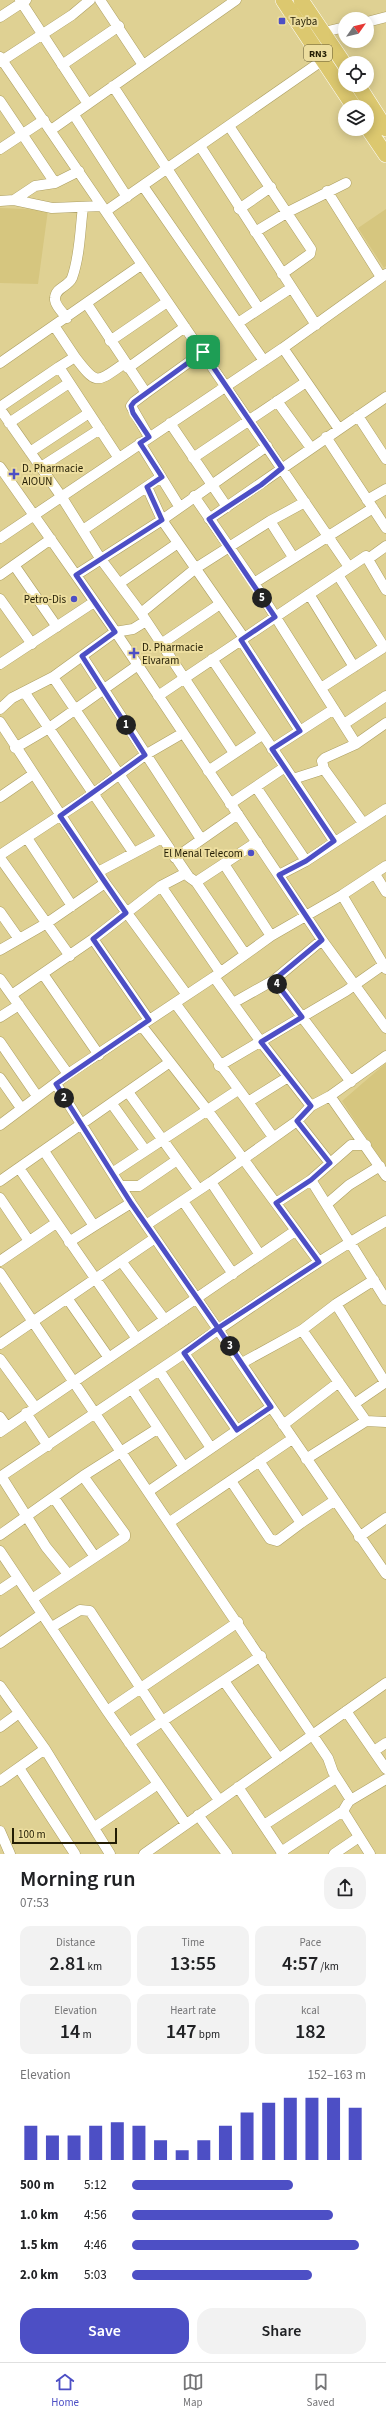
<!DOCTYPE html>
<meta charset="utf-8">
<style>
:root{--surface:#fff;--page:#f2f2f2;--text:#202124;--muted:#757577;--line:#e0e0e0;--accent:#4d4fc5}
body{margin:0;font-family:"Source Sans 3",sans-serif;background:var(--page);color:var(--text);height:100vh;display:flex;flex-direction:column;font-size:15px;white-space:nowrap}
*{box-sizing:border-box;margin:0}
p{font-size:13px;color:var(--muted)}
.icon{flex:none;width:22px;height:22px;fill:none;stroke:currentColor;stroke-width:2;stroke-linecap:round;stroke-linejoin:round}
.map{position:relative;height:1854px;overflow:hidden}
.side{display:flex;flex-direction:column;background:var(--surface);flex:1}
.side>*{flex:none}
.needle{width:26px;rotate:56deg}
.controls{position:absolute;left:338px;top:12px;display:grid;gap:8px}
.controls a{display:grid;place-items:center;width:36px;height:36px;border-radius:50%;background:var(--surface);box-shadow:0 2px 10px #0003;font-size:20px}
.scale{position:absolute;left:12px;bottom:10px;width:105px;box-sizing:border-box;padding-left:4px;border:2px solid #231d04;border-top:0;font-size:11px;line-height:14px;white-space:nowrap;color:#231d04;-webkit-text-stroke:3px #edde9f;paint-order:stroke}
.pin{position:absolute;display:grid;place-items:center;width:34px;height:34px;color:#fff;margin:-17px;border-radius:8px;box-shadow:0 2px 6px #0006}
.km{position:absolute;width:20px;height:20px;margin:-10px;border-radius:50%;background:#222;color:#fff;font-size:11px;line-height:20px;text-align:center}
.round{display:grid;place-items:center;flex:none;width:42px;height:42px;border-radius:16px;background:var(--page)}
.overview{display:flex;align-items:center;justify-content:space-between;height:68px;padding:0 20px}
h1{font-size:22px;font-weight:600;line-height:30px}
.metrics{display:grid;grid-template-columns:repeat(3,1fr);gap:6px;height:68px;padding:4px 20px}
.metrics div{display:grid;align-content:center;border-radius:10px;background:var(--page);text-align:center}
.metrics b{font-size:20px;font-weight:600}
.metrics small{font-size:11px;font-weight:400}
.metrics p{font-size:11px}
.chart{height:112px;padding:8px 20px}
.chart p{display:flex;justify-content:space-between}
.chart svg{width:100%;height:72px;margin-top:4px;stroke:var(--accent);stroke-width:6}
.primary-button{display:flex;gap:8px;margin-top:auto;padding:8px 20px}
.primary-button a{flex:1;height:46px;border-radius:16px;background:var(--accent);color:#fff;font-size:16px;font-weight:600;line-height:46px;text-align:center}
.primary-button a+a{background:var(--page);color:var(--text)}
ul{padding:0 20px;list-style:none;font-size:13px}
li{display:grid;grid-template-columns:64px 48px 1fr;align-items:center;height:30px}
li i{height:10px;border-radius:5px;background:var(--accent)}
.tab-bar{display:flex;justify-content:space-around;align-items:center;height:56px;border-top:1px solid var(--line);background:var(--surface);font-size:11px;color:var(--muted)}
.tab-bar a{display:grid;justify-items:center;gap:2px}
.tab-bar .on{color:var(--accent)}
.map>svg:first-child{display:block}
</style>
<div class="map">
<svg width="386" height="1854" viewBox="0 0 386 1854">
<rect width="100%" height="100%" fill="#dfd193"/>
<path fill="#d6c67f" d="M0,208L48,210L38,284L0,283Z
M386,209V266L384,268L358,228Z
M386,1063V1168L342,1101Z"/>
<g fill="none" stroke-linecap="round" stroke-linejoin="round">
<defs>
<path id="minor" d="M20,0L88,104
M100,0L143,65
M0,17L26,0
M367,22L386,17
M324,32L345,27
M0,57L349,567
M0,62L72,15L90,0
M62,65L119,26
M113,86L259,309
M0,101L55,183L35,186L14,200L0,201
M74,115L127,197
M229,126L311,249L310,254L282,274
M51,130L236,0
M200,146L316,325
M0,149L44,120
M55,183L79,171
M143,186L264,361
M327,191L381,277
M14,200L52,208L102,206
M239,209L271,187
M106,211L323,60
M255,232L288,212L346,183
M87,304L146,393L203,352
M67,318C63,313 54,304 55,298C56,287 68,287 72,278C80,256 80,230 83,207
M238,323L291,288
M55,327L75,357L59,367
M110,341L167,302
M283,348L339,429
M75,357C97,386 96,383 125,363
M0,363L141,265
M128,368L185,327
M146,393L134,402L131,406L149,437
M277,401L311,448
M0,407L59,367L118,457
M0,409L61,496L100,558L141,613L234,753
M358,416L386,459
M9,423L69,383
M170,423L227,507
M326,437L386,528
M140,443L179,506
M30,452L89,413
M193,458L306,382
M0,467L113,628L322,940L386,1028
M41,467L100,429
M147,487L162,520L244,638
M194,496L254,583L356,744
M367,500L386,489
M209,519L386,397
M270,521L293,557
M83,530L161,477
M0,538L283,348L386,274
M368,559L386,546
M14,565L57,627
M0,575L51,539
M76,575L162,520L267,446
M338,575L384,647
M120,583L178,543
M254,583L373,508
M309,594L354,667
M0,599L32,644
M141,613L196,568L270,521L305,502
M241,640L300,731
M161,644L220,604
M82,656L201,839
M212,659L285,767L230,804
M0,664L94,602
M53,677L189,877L196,882L257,842
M321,688L386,646
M25,693L133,852
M158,696L366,556L386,590
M0,709L12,698L53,677L115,632L133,629L146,621
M0,722L105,883L187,995
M344,724L386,696
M15,748L49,728L138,665
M272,749L334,709
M285,767L334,841
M208,771L262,735
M293,779L324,769
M256,787L306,861
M0,797L32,775
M363,823L324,769L322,761L325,758L356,744L386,723
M27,838L72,906
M0,855L93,794L145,755L183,733
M0,858L70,956
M175,858L238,814
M224,864L271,936
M98,872L162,838
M375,874L386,892
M279,875L306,861L386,809
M196,882L245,954
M161,886L220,972
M342,895L386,969
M0,912L19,939
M93,939L149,1020
M0,950L47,923L105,883
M43,974L99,1055
M214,977L261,1042L311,1106
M0,979L68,1074
M274,980L351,1082
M13,994L93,939L161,886L186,873
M175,1003L248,1102L288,1077
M233,1003L274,980L322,940
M0,1017L19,1005
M141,1025L208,1111L319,1262
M0,1042L37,1096
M219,1066L346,991L383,965
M0,1078L21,1108
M56,1084L131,1203L386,1574
M128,1092L199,1190
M330,1096L386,1176
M248,1102L273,1137
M112,1104L145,1150
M297,1121L330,1163
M0,1125L68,1074L214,977L271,936L342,895L386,866
M44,1151L94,1226L69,1242
M19,1168L137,1339
M112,1173L238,1090
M311,1180L386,1300
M0,1181L170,1062
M211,1182L260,1255
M120,1186H139L177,1160
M0,1198L29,1241
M183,1201L233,1274
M276,1203L311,1180L351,1145H366
M327,1204L349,1185L380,1166
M146,1225L211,1182L297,1121L311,1106L330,1096L386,1056
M94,1226L131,1203
M0,1261L56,1223
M121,1261L165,1320
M0,1273L328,1758L333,1772L351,1800
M67,1298L109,1358
M336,1304L385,1382
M302,1330L366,1421L306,1459
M0,1344L155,1238
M184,1353L237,1430
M0,1359L35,1407
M242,1363L302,1330L336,1304L374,1280
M159,1370L211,1448
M132,1389L184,1467
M354,1404L386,1382
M26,1413L48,1446
M0,1417L7,1427
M366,1421L386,1422
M283,1425L339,1382
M0,1432L295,1231
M259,1461L301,1523L334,1501
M1,1476L46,1547L68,1574
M0,1477C62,1436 123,1395 183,1354C250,1308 316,1261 386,1221
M231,1481L270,1539L277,1541L301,1523
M149,1491L271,1407
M54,1498L95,1557
M170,1522L292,1439
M0,1535L83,1476L157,1429
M359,1537L386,1518
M0,1551L107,1711L186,1824
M0,1590L18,1578
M32,1599L125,1537V1534L83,1476
M52,1627L80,1610L90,1611L163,1722L219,1800
M0,1643L42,1614
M224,1681L279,1759
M0,1686L45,1749L110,1854
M107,1711L238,1622
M346,1711L386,1769
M0,1727L19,1713
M129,1743L261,1656
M374,1751L386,1743
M19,1768L75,1854
M0,1781L45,1749
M238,1787L283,1854
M343,1811L370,1854
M198,1815L227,1854
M264,1825L336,1778
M95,1827L158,1784
M0,1831L10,1854
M281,1852L343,1811L349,1801L386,1779
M144,1854L386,1683
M334,1854L359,1837"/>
<path id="highway" d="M283,0L354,107
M301,0L345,65
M358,85L386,129
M367,127L386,155"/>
</defs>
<use href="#minor" stroke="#ad9f62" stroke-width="11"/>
<use href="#highway" stroke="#fff" stroke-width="16"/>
<use href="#minor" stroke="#fff" stroke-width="10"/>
<use href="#highway" stroke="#dcc86f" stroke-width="15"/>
</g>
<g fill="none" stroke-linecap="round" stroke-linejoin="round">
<defs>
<path id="route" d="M203,352L134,402L131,406L133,413L149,437L140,443L162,477L147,487L162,520L76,575L115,632L82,656L145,755L60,816L126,913L93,939L149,1020L56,1084L131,1203L218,1328L184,1353L237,1430L271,1407L218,1328L319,1262L276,1203L311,1180L330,1163L297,1121L311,1106L261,1042L302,1017L274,980L322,940L279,875L306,861L334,841L272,749L300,731L241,640L275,617L209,519L261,485L282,468L203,352"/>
</defs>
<use href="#route" stroke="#fff" stroke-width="8"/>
<use href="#route" stroke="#4d4fc5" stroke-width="5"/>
</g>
<g fill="#4d4fc5" stroke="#edde9f" stroke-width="1.5">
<rect x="278" y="17" width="8" height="8" rx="2"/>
<path d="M12 468h4v4h4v4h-4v4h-4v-4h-4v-4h4z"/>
<circle cx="74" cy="599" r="4"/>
<path d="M132 647h4v4h4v4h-4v4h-4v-4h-4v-4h4z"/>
<circle cx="251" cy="853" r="4"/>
</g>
<g text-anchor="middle" stroke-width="4" stroke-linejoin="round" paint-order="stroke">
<rect fill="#edde9f" stroke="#605732" stroke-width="1" x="304" y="45" width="28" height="16" rx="3"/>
<g font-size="10" font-weight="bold" fill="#231d04">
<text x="318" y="57">RN3</text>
</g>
<g font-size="11" fill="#231d04" stroke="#edde9f" text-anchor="start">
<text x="290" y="25">Tayba</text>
<text x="22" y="472">D. Pharmacie<tspan x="22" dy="13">AIOUN</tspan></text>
<text x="66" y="603" text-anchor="end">Petro-Dis</text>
<text x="142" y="651">D. Pharmacie<tspan x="142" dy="13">Elvaram</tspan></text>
<text x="243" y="857" text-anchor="end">El Menal Telecom</text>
</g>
</g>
</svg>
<div class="controls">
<a><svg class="needle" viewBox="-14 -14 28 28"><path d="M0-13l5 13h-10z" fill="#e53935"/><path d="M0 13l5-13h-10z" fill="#757577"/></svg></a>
<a><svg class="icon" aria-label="locate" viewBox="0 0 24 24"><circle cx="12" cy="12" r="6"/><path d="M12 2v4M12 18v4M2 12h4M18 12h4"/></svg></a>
<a><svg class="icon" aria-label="layers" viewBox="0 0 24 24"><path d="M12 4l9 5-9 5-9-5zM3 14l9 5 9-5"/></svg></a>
</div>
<div class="scale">100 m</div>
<div class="pin" style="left:203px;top:352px;background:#1e9e55"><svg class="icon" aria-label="arrive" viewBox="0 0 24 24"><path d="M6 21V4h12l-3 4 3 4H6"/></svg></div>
<b class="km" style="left:126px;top:725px">1</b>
<b class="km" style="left:64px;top:1098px">2</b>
<b class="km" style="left:230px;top:1346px">3</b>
<b class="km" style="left:277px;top:984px">4</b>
<b class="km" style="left:262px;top:598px">5</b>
</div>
<section class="side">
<div class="overview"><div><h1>Morning run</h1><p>07:53</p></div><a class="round"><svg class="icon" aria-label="share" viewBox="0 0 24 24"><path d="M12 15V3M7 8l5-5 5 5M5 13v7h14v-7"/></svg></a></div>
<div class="metrics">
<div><p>Distance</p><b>2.81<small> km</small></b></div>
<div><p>Time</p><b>13:55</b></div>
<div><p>Pace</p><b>4:57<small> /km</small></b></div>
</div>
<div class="metrics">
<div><p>Elevation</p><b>14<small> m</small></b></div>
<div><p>Heart rate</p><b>147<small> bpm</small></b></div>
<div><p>kcal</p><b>182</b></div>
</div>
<div class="chart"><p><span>Elevation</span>152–163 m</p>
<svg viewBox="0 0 160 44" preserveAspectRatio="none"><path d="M5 44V23M15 44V29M25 44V29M35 44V23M45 44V21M55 44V23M65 44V32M75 44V38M85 44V32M95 44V23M105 44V15M115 44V9M125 44V6M135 44V6M145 44V6M155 44V12"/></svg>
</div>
<ul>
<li><b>500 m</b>5:12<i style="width:69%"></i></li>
<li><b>1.0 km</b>4:56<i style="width:86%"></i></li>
<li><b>1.5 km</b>4:46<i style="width:97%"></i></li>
<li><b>2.0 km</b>5:03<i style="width:77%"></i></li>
</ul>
<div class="primary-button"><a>Save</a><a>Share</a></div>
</section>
<nav class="tab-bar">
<a class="on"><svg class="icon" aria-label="home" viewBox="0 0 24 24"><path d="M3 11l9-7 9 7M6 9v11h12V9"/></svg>Home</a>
<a><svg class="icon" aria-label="map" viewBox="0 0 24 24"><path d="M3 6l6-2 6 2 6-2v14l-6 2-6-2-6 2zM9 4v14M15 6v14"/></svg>Map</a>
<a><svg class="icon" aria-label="saved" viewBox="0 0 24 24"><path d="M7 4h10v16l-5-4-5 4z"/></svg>Saved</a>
</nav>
